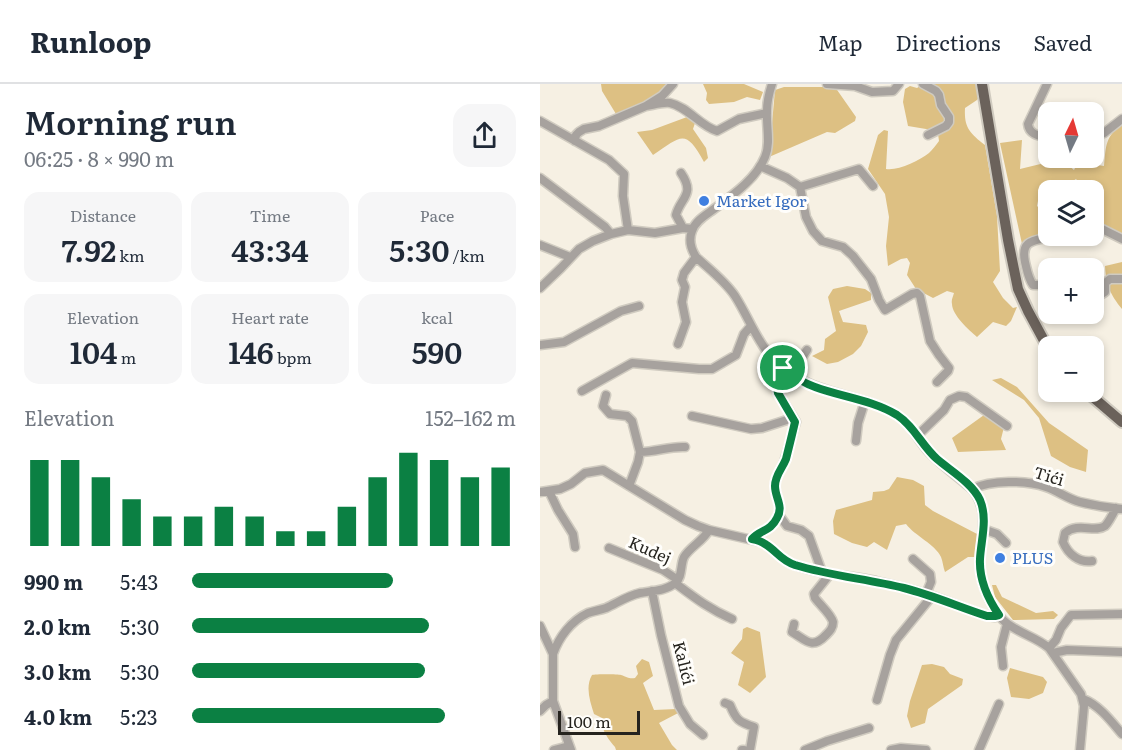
<!DOCTYPE html>
<meta charset="utf-8">
<style>
:root{--surface:#fff;--page:#f6f6f7;--text:#1f2937;--muted:#747a83;--line:#e0e1e3;--accent:#0b8043}
body{margin:0;font-family:Literata,serif;background:var(--page);color:var(--text);height:100vh;display:flex;flex-direction:column;font-size:22px;white-space:nowrap}
*{box-sizing:border-box;margin:0}
p{font-size:20px;color:var(--muted)}
.icon{flex:none;width:33px;height:33px;fill:none;stroke:currentColor;stroke-width:2;stroke-linecap:round;stroke-linejoin:round}
.map{position:relative;flex:1;overflow:hidden}
.sheet{display:flex;flex-direction:column;background:var(--surface);width:540px}
.sheet>*{flex:none}
.needle{width:39px;rotate:5deg}
.tools{position:absolute;left:498px;top:18px;display:grid;gap:12px}
.tools a{display:grid;place-items:center;width:66px;height:66px;border-radius:12px;background:var(--surface);box-shadow:0 3px 9px #0003;font-size:30px}
.scale{position:absolute;left:18px;bottom:15px;width:82px;box-sizing:border-box;padding-left:6px;border:3px solid #25231e;border-top:0;font-size:16px;line-height:21px;white-space:nowrap;color:#25231e;-webkit-text-stroke:4px #fffefb;paint-order:stroke}
.pin{position:absolute;display:grid;place-items:center;width:51px;height:51px;color:#fff;margin:-26px;border:3px solid #fff;border-radius:50%;box-shadow:0 2px 6px #0007}
.round{display:grid;place-items:center;flex:none;width:63px;height:63px;border-radius:18px;background:var(--page)}
.summary{display:flex;align-items:center;justify-content:space-between;height:102px;padding:0 24px}
h1{font-size:33px;font-weight:600;line-height:45px}
.stats{display:grid;grid-template-columns:repeat(3,1fr);gap:9px;height:102px;padding:6px 24px}
.stats div{display:grid;align-content:center;border-radius:15px;background:var(--page);text-align:center}
.stats b{font-size:30px;font-weight:600}
.stats small{font-size:16px;font-weight:400}
.stats p{font-size:16px}
.chart{height:168px;padding:12px 24px}
.chart p{display:flex;justify-content:space-between}
.chart svg{width:100%;height:108px;margin-top:6px;stroke:var(--accent);stroke-width:6}
ul{padding:0 24px;list-style:none;font-size:20px}
li{display:grid;grid-template-columns:96px 72px 1fr;align-items:center;height:45px}
li i{height:15px;border-radius:8px;background:var(--accent)}
header{display:flex;align-items:center;gap:36px;box-sizing:border-box;height:84px;padding:0 30px;background:var(--surface);border-bottom:2px solid var(--line)}
header strong{font-size:28px}
nav{display:flex;gap:33px;margin-inline-start:auto;font-size:21px}
main{display:flex;flex:1;min-height:0}
.map>svg:first-child{display:block}
</style>
<header>
<strong>Runloop</strong>
<nav><a>Map</a><a>Directions</a><a>Saved</a></nav>
</header>
<main>
<section class="sheet">
<div class="summary"><div><h1>Morning run</h1><p>06:25 · 8 × 990 m</p></div><a class="round"><svg class="icon" aria-label="share" viewBox="0 0 24 24"><path d="M12 15V3M7 8l5-5 5 5M5 13v7h14v-7"/></svg></a></div>
<div class="stats">
<div><p>Distance</p><b>7.92<small> km</small></b></div>
<div><p>Time</p><b>43:34</b></div>
<div><p>Pace</p><b>5:30<small> /km</small></b></div>
</div>
<div class="stats">
<div><p>Elevation</p><b>104<small> m</small></b></div>
<div><p>Heart rate</p><b>146<small> bpm</small></b></div>
<div><p>kcal</p><b>590</b></div>
</div>
<div class="chart"><p><span>Elevation</span>152–162 m</p>
<svg viewBox="0 0 160 44" preserveAspectRatio="none"><path d="M5 44V9M15 44V9M25 44V16M35 44V25M45 44V32M55 44V32M65 44V28M75 44V32M85 44V38M95 44V38M105 44V28M115 44V16M125 44V6M135 44V9M145 44V16M155 44V12"/></svg>
</div>
<ul>
<li><b>990 m</b>5:43<i style="width:62%"></i></li>
<li><b>2.0 km</b>5:30<i style="width:73%"></i></li>
<li><b>3.0 km</b>5:30<i style="width:72%"></i></li>
<li><b>4.0 km</b>5:23<i style="width:78%"></i></li>
</ul>
</section>
<div class="map">
<svg width="582" height="666" viewBox="0 0 582 666">
<rect width="100%" height="100%" fill="#f6f0e3"/>
<path fill="#ddc083" d="M61,0H134L123,11L76,30L62,7Z
M163,0H204L223,8L220,16L207,13L194,18L169,20L166,16L167,9Z
M383,0H449L437,16L425,24C424,43 429,49 445,61L457,132L460,187L453,198L463,214L473,224L477,223L471,237L466,242L453,238L437,253C429,246 412,231 412,220C411,216 413,213 414,209L407,207L393,214L376,205L367,191L370,179L367,174L361,175L348,182L346,162L349,133L345,110L328,85L338,51L344,46L348,47L346,85C358,87 379,77 389,69C392,66 396,61 399,57L398,50L392,46L368,42L363,18L365,5L370,2L377,4Z
M244,3H295L316,33L315,37L295,49L287,48L229,73L235,6Z
M147,33L155,39L153,45L166,64L168,74L164,78C145,44 142,52 113,71L97,48L112,46Z
M582,40V151L554,137V106H545L536,95L520,106H508V113L498,117L497,122L508,132V151L482,160L460,59L482,56L480,85L521,75L534,86L538,78L564,82C566,62 565,53 582,40Z
M582,178V225C570,210 566,201 565,182Z
M307,202L325,205L331,209V216L299,227L303,238L326,241L328,248L321,262L313,270L298,278L287,280L272,272L284,266L285,255L296,247L288,213L293,205Z
M461,294L477,303L509,339L548,366L546,388L530,383L511,372L499,334L484,316L452,296Z
M444,331L464,343L461,355L466,366L418,368L412,354Z
M357,393L373,396L384,402L385,421L393,427L439,451L436,473H428L405,488C403,483 403,478 401,473C395,460 375,452 366,440L356,442L347,466L334,458L327,463L312,459L294,450L293,437L296,426L332,416L333,408L344,407L349,405Z
M452,501H456L462,513L496,529L513,527L518,531L514,535L473,536L455,513Z
M207,543L220,548L226,593L210,609L198,601L204,578L191,569L202,555L203,545Z
M102,575L109,578L113,592L103,599L114,626L136,625L142,627L119,639L132,661L137,666H76L75,663C68,655 60,644 62,634L54,630C50,617 45,603 52,591C55,590 78,590 81,591C87,593 89,595 95,594L98,590L96,582Z
M392,580L404,583L410,590L423,595L422,601L388,625L385,639L371,644L367,632L370,617L382,581Z
M470,584L503,593L507,598L503,609L489,615L471,613L467,594Z"/>
<g fill="none" stroke-linecap="round" stroke-linejoin="round">
<defs>
<path id="minor" d="M232,0C229,9 227,18 227,27C226,42 231,59 225,73C216,95 193,111 174,125C166,131 155,137 152,147C148,157 151,165 156,173C169,185 185,197 195,212C211,237 219,265 243,284C279,312 320,309 357,331C372,340 378,357 390,369C403,382 418,393 432,405C452,429 439,453 440,480C440,499 450,521 462,535C474,548 495,552 509,564L541,610L544,622L540,666
M287,0L315,2L332,8L353,7L359,0
M383,0L396,7L399,11L401,21L409,33V38L406,42L388,51
M507,0L488,40C489,51 500,52 508,54
M106,22C113,21 123,18 130,19C148,23 160,42 177,47L199,35L227,29
M0,37L69,76L84,90L83,112L88,146
M554,53L564,49L582,35
M35,57L36,51L39,48L44,45L59,42L106,22L122,12L133,0
M220,82L247,94L260,103L266,133L273,147L282,157L303,163L313,172L331,195L339,216L345,226L372,210L377,209L380,212L390,257L399,271L409,284L408,287L397,298
M141,89C156,111 140,114 136,131L143,144
M0,94L65,143L71,150
M260,103L319,85L333,102
M554,141L582,155
M0,161L30,173
M498,201H493C488,194 487,186 485,178C480,154 496,157 514,152
M0,204L21,184L39,165L53,157L71,150L88,146L115,149L143,144L152,145
M554,215L565,208V199L570,195H582
M138,260L146,238L142,218L145,203L142,196L144,189L156,173
M0,261L24,258L81,227L99,222
M251,290L267,266
M42,307L92,279L159,285H172L196,271L204,250L211,242
M66,311L63,322L70,330L87,332L92,337L100,368L98,378L89,402
M152,332L211,345L222,344L253,334
M377,352L404,326L410,316L419,312L426,313L467,342
M316,357L318,339L325,317
M100,368C116,368 130,362 145,363
M432,405C451,396 486,396 506,403C518,407 528,415 540,418C552,421 570,424 582,425
M9,407L18,426L33,450L35,463
M0,408L20,405L31,400L45,389L63,386L145,436L158,442L169,446L221,458C232,463 239,474 250,479C278,491 308,491 336,497C356,502 376,506 395,513C412,519 429,526 447,532L455,533L459,531
M239,431L247,442L261,446L269,452L282,488
M443,445L457,450L466,459
M212,455C221,445 230,448 237,434C244,422 235,414 235,402C235,392 242,385 245,375C249,363 252,351 256,338L238,309L237,303L243,284
M69,464L123,486L138,496
M373,475L390,490L391,498L386,510
M552,477C539,479 528,470 523,458L525,449C538,438 555,449 565,442C569,438 573,430 576,424
M135,499C155,514 169,525 192,535
M112,507L121,551L139,622L150,640L163,651
M254,540L252,548C266,556 272,566 286,551C290,547 293,544 293,538C291,530 280,521 275,514L274,510L290,490
M0,542L13,570V617L31,666
M509,564L516,556L521,544L531,531L582,530
M513,569L527,566L582,568
M13,570C19,553 31,537 48,529C54,527 60,526 66,524C77,519 87,512 100,509C111,507 126,507 135,499C143,493 140,481 144,473C150,463 163,457 169,446
M463,582L461,563L467,540
M543,615C559,621 571,637 582,650
M337,616L350,571L356,556L392,512
M185,619L190,621C196,636 199,638 214,643L210,666
M0,627L6,621L13,617
M14,666L29,662
M202,666H204
M265,666L287,657L329,644
M351,666L361,664L386,666
M439,666L459,620"/>
<path id="major" d="M442,0L468,156L478,205L488,227L508,264
M547,308L582,338"/>
</defs>
<use href="#minor" stroke="#d0cbc0" stroke-width="11"/>
<use href="#major" stroke="#d0cbc0" stroke-width="14"/>
<use href="#minor" stroke="#a7a29e" stroke-width="8"/>
<use href="#major" stroke="#6b625b" stroke-width="10"/>
</g>
<g fill="none" stroke-linecap="round" stroke-linejoin="round">
<defs>
<path id="route" d="M243,284C253,292 263,299 275,303C302,313 332,316 357,331C374,342 382,362 397,375C411,387 432,399 440,416C448,435 441,456 440,475C439,495 448,515 459,531L455,532H447C419,523 392,511 364,504C328,495 291,492 255,481C240,476 237,467 225,460C221,457 217,456 212,455C221,445 230,448 237,434C244,422 235,414 235,402C235,391 242,385 246,375C249,363 252,351 255,338L238,309L237,303Z"/>
</defs>
<use href="#route" stroke="#fff" stroke-width="12"/>
<use href="#route" stroke="#0b8043" stroke-width="8"/>
</g>
<g fill="#3f7fe0" stroke="#fffefb" stroke-width="2">
<circle cx="164" cy="117" r="6"/>
<circle cx="460" cy="474" r="6"/>
</g>
<g text-anchor="middle" stroke-width="6" stroke-linejoin="round" paint-order="stroke">
<g font-size="16" fill="#366cbe" stroke="#fffefb" text-anchor="start">
<text x="176" y="123">Market Igor</text>
<text x="472" y="480">PLUS</text>
</g>
<g font-size="16" fill="#25231e" stroke="#fffefb">
<text transform="translate(509 392) rotate(17)" y="6">Tići</text>
<text transform="translate(110 466) rotate(24)" y="6">Kudej</text>
<text transform="translate(144 579) rotate(76)" y="6">Kalići</text>
</g>
</g>
</svg>
<div class="tools">
<a><svg class="needle" viewBox="-14 -14 28 28"><path d="M0-13l5 13h-10z" fill="#e53935"/><path d="M0 13l5-13h-10z" fill="#747a83"/></svg></a>
<a><svg class="icon" aria-label="layers" viewBox="0 0 24 24"><path d="M12 4l9 5-9 5-9-5zM3 14l9 5 9-5"/></svg></a>
<a>+</a>
<a>−</a>
</div>
<div class="scale">100 m</div>
<div class="pin" style="left:243px;top:284px;background:#1e9e55"><svg class="icon" aria-label="arrive" viewBox="0 0 24 24"><path d="M6 21V4h12l-3 4 3 4H6"/></svg></div>
</div>
</main>
